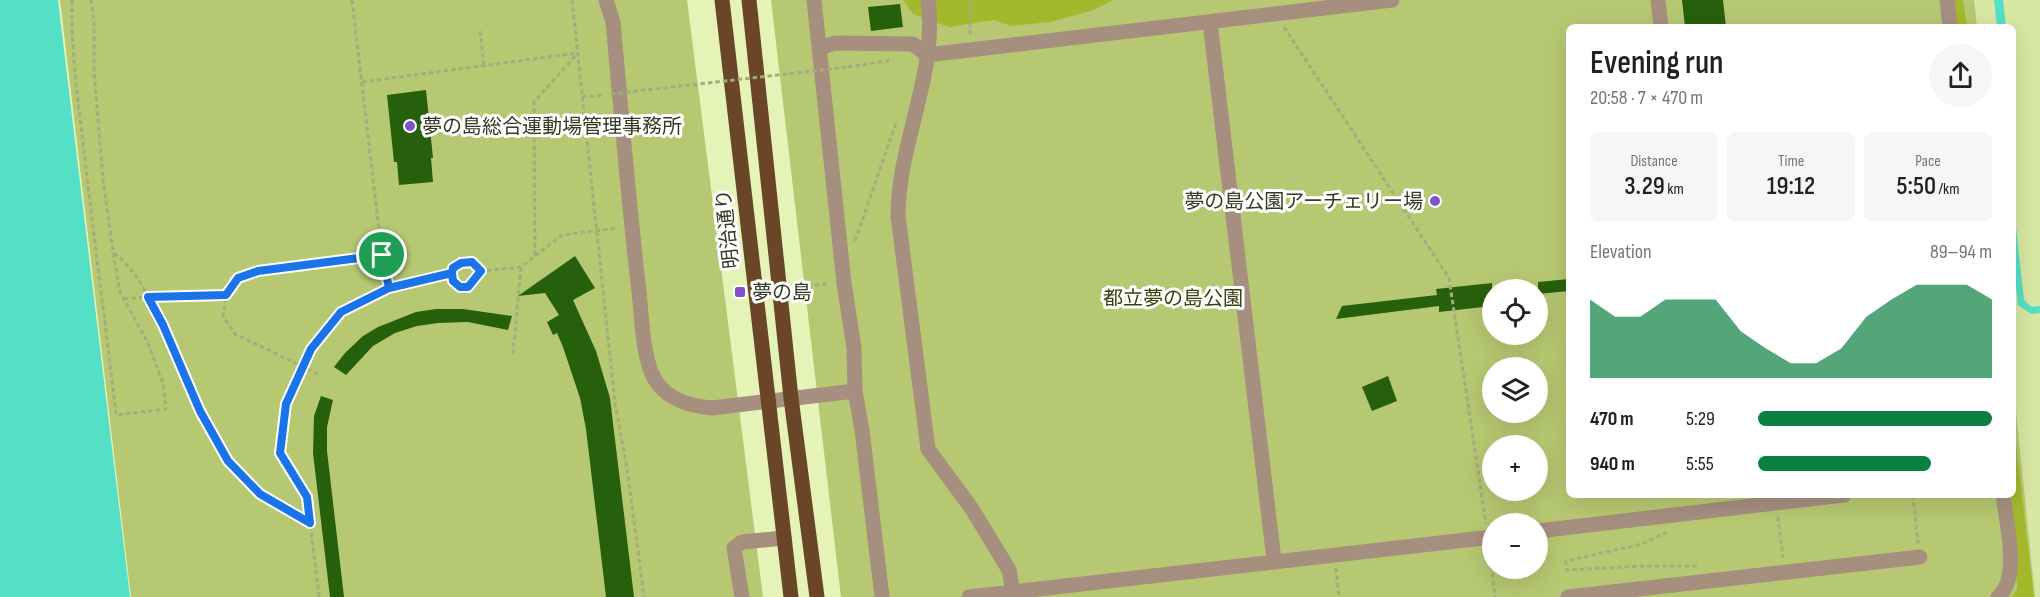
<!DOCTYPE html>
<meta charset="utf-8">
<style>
:root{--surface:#fff;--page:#f6f6f6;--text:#202124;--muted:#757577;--accent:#0b8043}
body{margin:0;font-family:"Sofia Sans Condensed","Noto Sans JP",sans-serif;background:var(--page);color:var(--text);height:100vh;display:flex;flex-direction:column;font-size:22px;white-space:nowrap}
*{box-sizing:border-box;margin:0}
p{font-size:20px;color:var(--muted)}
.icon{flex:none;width:33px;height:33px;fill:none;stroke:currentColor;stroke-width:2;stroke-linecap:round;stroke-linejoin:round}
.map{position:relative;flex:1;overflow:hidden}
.drawer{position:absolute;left:1566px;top:24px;width:450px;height:474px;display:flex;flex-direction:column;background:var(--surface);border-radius:9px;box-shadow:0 6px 24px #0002}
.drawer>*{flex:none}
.buttons{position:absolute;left:1482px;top:279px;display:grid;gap:12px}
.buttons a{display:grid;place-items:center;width:66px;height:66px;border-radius:50%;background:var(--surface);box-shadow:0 6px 24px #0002;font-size:30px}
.pin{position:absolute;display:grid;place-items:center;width:51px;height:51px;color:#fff;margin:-26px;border:3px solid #fff;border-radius:50%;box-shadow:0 2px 6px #0007}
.round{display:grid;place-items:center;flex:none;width:63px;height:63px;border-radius:32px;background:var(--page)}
.head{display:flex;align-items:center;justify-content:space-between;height:102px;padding:0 24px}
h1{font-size:33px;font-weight:600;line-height:45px}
.metrics{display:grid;grid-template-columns:repeat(3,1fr);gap:9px;height:102px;padding:6px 24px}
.metrics div{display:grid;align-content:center;border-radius:9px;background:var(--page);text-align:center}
.metrics b{font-size:26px;font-weight:600}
.metrics small{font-size:16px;font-weight:400}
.metrics p{font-size:16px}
.chart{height:168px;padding:12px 24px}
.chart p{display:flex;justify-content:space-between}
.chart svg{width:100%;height:108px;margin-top:6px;fill:var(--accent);opacity:.7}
ul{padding:0 24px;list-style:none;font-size:20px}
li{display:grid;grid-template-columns:96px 72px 1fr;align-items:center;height:45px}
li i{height:15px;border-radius:8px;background:var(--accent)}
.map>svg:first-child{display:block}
</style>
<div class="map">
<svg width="2040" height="597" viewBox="0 0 2040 597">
<rect width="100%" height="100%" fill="#e5f3b6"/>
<path fill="#d8e7a2" d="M1965,0H2040V597H2034L2013,413V27H1968Z"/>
<path fill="#b7c872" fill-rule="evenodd" d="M60,0H687L763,597H131Z
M771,0H1974L1977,27H1569V495H2013V382L2035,597H841ZM1492,290H1538V334H1492ZM1492,368H1538V412H1492ZM1492,446H1538V490H1492ZM1492,524H1538V568H1492Z"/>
<path fill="#a3b82d" d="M903,0H1113L1091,11L1050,22L1011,26L994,20L949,27L913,14Z
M1950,0H1963L1967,27H1953Z
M2013,418L2034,597H2012L2017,589L2016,555L2009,495H2013Z"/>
<path fill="#54e0c6" d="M0,0H58L130,597H0Z
M1994,0H2003L2006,27H1997Z
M2013,200L2024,300L2032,307L2040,306V313L2031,314L2018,305L2013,261Z"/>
<path fill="#27600c" d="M1682,0H1723L1726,27H1685Z
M900,4L903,27L871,31L868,7Z
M426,90L433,158H431L433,182L399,185L397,162H394L387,95Z
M575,256L595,288L573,300L596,351L610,398L634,597H606L586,429L580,398L563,347L557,333L553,335L547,322L559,315L545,293L518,296Z
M1569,279V291L1538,294V282Z
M1492,283V306L1439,312V306L1336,319L1342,306L1437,295L1436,289Z
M436,309H463L512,316L508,330L468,322L438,323L417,326L395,333L373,346L346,375L334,367L345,353L363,336L378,327L416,312Z
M1388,376L1397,401L1372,411L1362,387Z
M321,396L333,400L327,427V451L344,597H330L313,453L314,416Z"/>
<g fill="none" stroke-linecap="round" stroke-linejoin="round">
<path stroke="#a2ad7e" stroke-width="3" stroke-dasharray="4.5 3" stroke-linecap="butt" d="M72,0C71,50 78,101 84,151C94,239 106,327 116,415L166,409L163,383L147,341L120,292L113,252L103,180L94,71V24L91,0
M352,0L382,255L389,288
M572,0L615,403L627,468L644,597
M970,0V37
M1284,27L1449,278L1486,524
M480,31L484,65
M848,67L893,60
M362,82L577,53
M582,97L604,95
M855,241L896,123
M114,253C133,268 143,286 154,307C180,357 195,413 227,460C248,489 280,505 310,523
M535,255L534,102L578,53
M481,271L472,262L461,263L453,268V281L460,287H468L481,271L521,267L562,235L618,228
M800,286L829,284
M124,299L148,297L227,295
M513,354L521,267
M318,374L235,334L223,316L227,295L238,278L258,271L382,255
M1913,495L1918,544
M1778,517L1783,558
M1667,532L1642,544L1566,561L1567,570L1643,566H1698
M1490,551L1495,597
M1336,568L1339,597
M319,597L307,497L280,453L286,404L311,349L341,312L389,288L452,273"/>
<path stroke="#a68f7f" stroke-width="15" d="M606,0L613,22C621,109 628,196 638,283C642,311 641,352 654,378C666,400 690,406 712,408L855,391
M814,0L844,283L854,348L855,391L862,430L882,597
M928,0C938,74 898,142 898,216L928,449L972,509L1009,570L1014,597
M1658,0L1661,27
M1947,0L1950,27
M1210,22L1274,560
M820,48L835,43L913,44L927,55L1392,0
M1538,531L1844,495
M742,597L734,548L742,542L784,538
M969,597L1492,537
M1568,597L1920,557
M1998,597C2021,578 2006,522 2003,495"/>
<path stroke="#6a4527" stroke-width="15" d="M722,0L791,597
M749,0L791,398L817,597"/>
<path stroke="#a2ad7e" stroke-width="3" stroke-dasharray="4.5 3" stroke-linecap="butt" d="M611,94L848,67"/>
</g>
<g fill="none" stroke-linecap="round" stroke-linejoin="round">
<defs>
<path id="route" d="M382,255L258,271L238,278L226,295L148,297L163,325L200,411L228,461L260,494L310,523L307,497L280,453L286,404L311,349L341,312L389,288L452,273L453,268L461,263L472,262L481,271L468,287H460L453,281L452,273L389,288L382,255"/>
</defs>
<use href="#route" stroke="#fff" stroke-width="12"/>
<use href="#route" stroke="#1a73e8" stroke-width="8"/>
</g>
<g fill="#8051c9" stroke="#fff" stroke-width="2">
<circle cx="410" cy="126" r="6"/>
<circle cx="1435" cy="201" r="6"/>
<rect x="734" y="286" width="12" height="12" rx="3"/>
</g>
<g text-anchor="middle" stroke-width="6" stroke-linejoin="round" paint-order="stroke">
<g font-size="20" fill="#353a22" stroke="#fff" text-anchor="start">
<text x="422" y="133">夢の島総合運動場管理事務所</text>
<text x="1423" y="208" text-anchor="end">夢の島公園アーチェリー場</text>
<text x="752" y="299">夢の島</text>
</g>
<g font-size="20" fill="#353a22" stroke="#fff">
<text transform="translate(727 229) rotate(-96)" y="7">明治通り</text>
</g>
<g font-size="20" fill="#3a420c" stroke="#fff">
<text x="1173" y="305">都立夢の島公園</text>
</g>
</g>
</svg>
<div class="buttons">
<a><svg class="icon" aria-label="locate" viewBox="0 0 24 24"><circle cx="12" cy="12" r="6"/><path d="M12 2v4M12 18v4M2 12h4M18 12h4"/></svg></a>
<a><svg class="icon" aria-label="layers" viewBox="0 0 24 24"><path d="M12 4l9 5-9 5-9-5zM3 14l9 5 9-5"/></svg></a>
<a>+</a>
<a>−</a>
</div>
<div class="pin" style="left:382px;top:255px;background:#1e9e55"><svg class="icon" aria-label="arrive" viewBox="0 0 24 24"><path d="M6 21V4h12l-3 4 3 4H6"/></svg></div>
<section class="drawer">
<div class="head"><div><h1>Evening run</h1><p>20:58 · 7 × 470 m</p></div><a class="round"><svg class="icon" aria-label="share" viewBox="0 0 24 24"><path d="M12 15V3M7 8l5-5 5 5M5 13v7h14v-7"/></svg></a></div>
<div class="metrics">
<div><p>Distance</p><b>3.29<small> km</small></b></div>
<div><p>Time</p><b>19:12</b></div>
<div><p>Pace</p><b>5:50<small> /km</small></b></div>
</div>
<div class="chart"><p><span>Elevation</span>89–94 m</p>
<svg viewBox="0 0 160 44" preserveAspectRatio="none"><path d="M0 44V12L10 19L20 19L30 12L40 12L50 12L60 25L70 32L80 38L90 38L100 32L110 19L120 12L130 6L140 6L150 6L160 12V44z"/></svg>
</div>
<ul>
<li><b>470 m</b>5:29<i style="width:100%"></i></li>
<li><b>940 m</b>5:55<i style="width:74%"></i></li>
</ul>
</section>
</div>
